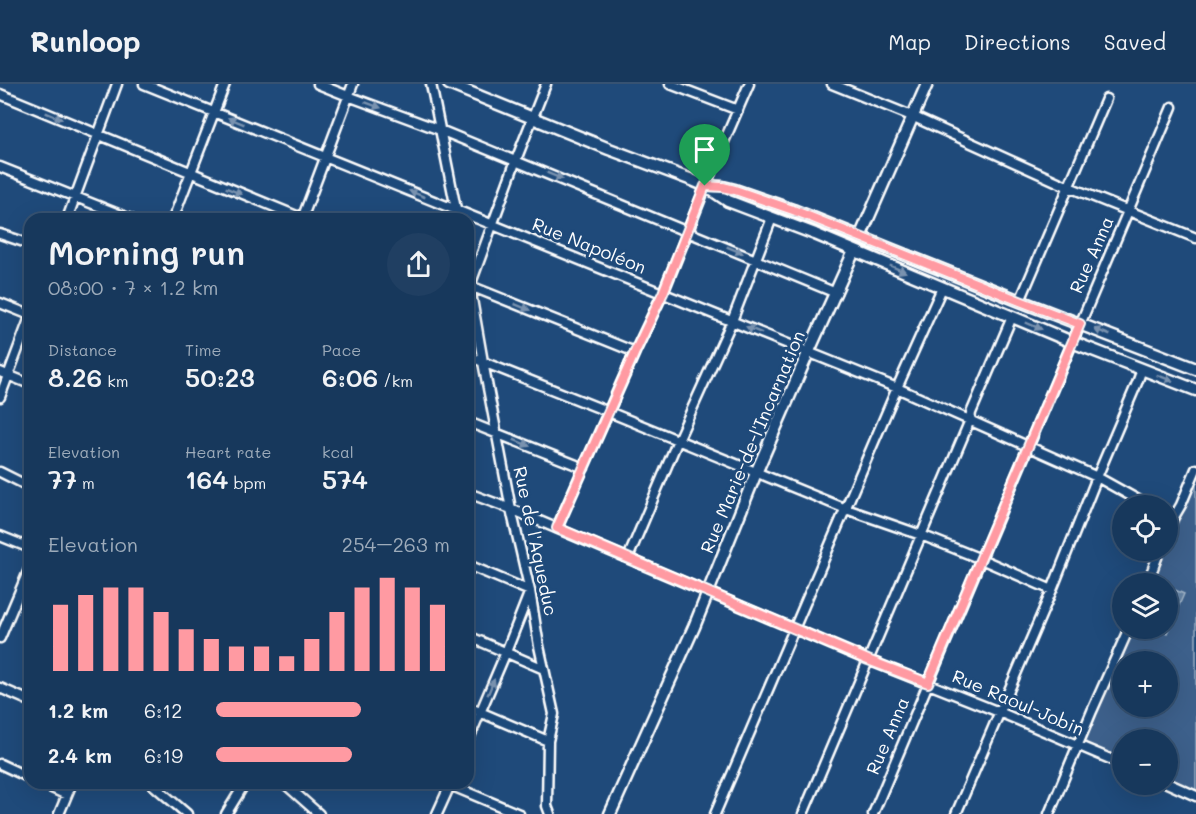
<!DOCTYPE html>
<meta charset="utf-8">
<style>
:root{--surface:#17385c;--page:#203f62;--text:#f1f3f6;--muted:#9eacbb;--line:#365272;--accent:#ff9aa2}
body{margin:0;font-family:Mali,sans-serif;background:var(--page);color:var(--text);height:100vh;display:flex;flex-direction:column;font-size:22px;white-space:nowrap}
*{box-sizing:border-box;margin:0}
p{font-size:20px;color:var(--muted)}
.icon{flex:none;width:33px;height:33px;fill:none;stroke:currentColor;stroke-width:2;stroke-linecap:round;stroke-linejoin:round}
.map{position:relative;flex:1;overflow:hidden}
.details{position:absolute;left:24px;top:129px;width:450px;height:576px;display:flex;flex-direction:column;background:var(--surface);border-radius:18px;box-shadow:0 6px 24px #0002,0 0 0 2px var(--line)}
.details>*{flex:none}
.fabs{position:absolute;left:1112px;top:411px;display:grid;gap:12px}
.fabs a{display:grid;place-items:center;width:66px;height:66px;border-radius:50%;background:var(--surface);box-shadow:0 6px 24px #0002,0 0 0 2px var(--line);font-size:30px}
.pin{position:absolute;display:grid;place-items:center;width:51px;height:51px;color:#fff;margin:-62px -26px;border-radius:50% 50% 50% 0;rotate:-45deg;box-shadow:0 0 6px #0007}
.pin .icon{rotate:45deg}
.round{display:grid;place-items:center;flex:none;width:63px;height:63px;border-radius:32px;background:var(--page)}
.headline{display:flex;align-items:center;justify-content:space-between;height:102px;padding:0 24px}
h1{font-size:33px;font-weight:600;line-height:45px}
.figures{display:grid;grid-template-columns:repeat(3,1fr);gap:9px;height:102px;padding:6px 24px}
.figures div{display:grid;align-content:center}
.figures b{font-size:26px;font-weight:600}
.figures small{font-size:16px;font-weight:400}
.figures p{font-size:16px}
.chart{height:168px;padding:12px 24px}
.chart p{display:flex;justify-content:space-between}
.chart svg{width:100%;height:108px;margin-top:6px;stroke:var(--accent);stroke-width:6}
ul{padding:0 24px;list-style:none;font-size:20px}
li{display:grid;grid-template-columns:96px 72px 1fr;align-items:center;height:45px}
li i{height:15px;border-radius:8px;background:var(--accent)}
header{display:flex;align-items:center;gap:36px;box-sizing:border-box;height:84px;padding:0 30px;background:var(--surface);border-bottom:2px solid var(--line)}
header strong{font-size:28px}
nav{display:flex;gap:33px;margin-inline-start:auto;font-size:21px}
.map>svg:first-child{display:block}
</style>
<header>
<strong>Runloop</strong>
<nav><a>Map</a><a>Directions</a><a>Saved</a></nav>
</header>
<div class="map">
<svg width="1196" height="730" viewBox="0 0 1196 730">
<rect width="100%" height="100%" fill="#1f4a7a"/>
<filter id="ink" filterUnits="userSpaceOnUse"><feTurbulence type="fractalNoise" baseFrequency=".0167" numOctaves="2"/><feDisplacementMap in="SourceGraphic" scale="12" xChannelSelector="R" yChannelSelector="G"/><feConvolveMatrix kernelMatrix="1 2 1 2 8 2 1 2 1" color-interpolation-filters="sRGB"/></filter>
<g filter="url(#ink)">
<path fill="#3c618b" stroke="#9eb0c5" stroke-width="1.5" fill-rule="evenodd" d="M1196,385V712L1167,699V656H1122V680L1078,662L1129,545L1167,544V500L1147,499L1160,467L1167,466V449ZM1122,578H1167V622H1122Z"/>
<path fill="#6583a4" stroke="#a3b5c8" stroke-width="1.5" d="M1168,503L1184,510L1167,549L1158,545L1167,544V506Z"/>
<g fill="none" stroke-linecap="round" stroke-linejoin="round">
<defs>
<path id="minor" d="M144,0L897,304L1097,393L1149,422
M318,0L348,12L440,46L836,209
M431,0L458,135
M670,0L738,26
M832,0L914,33L1069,103L1196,154
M0,10L304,135
M0,83L131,135
M67,135L117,0
M173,135L225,0
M302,135L353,0
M0,150L30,160
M468,192L483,278L511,425L530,507L539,562L554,630L548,657L547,722L550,730
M468,201L635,268
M470,202L516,76L546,0
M1020,217L1106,15
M0,219L30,231
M468,272L609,328L846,425L921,451L981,475L1052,506
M0,288L30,300
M0,313L30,233
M468,338L584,384
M0,388L30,403
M468,409L511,425L868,576L999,628L1122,680
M557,444L635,268L663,209L688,147L714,81L749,0
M1167,449L1174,433L1181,421L1196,385
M0,452L30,464
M628,474L678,356L732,237L756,175L772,134
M468,481L530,507
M1147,500L1160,466
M468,552L544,585
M0,554L30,483
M0,604L30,617
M468,623L548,657
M468,657L506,568L530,507
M0,680L30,694
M41,699L67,711
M151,699L187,730
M284,699L319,730
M1167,699L1196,712
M450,701L519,730
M59,730L72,699
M226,730L245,699
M437,730L451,699
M715,730L897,304L942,204
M803,730L970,336L971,329L1012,233
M873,730L1172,23
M956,730L1052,506L1097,393L1137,299L1142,285
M1049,730L1092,627L1129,544"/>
<path id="major" d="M449,0L609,65L692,96L706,102L728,117L815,150L1072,258L1196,306
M706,102L723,103L735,106L793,126L1020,217L1196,285
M860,153L927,0
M610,730L694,543L756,389L809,267L854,167"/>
</defs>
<use href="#minor" stroke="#fff" stroke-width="13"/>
<use href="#major" stroke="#fff" stroke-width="15"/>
<use href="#minor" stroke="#1f4a7a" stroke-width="8"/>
<use href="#major" stroke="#1f4a7a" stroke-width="10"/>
</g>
<defs><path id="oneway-solid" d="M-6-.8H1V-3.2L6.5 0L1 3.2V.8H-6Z" transform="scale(1.5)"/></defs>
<g fill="#7992af">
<use href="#oneway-solid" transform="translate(373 21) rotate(20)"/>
<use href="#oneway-solid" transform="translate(54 32) rotate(22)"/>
<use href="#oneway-solid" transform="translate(236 37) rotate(-158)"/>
<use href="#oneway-solid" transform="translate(555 92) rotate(22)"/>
<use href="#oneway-solid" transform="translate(234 107) rotate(22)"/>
<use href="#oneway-solid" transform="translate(417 110) rotate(-158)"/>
<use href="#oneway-solid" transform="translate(735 166) rotate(22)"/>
<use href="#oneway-solid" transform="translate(898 185) rotate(23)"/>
<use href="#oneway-solid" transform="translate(522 223) rotate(22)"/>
<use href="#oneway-solid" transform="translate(1034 242) rotate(23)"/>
<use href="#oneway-solid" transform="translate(754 246) rotate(-158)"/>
<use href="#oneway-solid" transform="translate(1102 248) rotate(-158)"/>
<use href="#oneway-solid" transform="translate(1165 294) rotate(21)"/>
<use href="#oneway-solid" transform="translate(522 359) rotate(22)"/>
<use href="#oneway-solid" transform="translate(491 603) rotate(-67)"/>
</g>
</g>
<g fill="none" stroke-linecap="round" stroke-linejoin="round" filter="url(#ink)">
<defs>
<path id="route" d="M705,102L723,103L735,106L793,126L1020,217L1080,240L928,599L868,576L557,444L635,268L663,209Z"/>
</defs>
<use href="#route" stroke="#fff" stroke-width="12"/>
<use href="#route" stroke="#ff9aa2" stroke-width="8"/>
</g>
<g text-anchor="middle" stroke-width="6" stroke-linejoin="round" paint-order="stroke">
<g font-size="18" fill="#fff" stroke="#1f4a7a">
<text transform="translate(589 162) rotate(22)" y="6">Rue Napoléon</text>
<text transform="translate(1092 171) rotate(-66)" y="6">Rue Anna</text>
<text transform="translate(753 358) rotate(-67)" y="6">Rue Marie-de-l'Incarnation</text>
<text transform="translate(535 457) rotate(78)" y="6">Rue de l'Aqueduc</text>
<text transform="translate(1018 619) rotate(23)" y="6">Rue Raoul-Jobin</text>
<text transform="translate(888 652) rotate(-67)" y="6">Rue Anna</text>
</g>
</g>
</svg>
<div class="fabs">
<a><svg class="icon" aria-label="locate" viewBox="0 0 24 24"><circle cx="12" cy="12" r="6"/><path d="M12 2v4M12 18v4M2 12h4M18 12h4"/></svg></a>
<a><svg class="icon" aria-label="layers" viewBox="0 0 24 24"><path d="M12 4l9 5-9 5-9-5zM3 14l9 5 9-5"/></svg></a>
<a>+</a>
<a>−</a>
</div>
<div class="pin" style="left:705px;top:102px;background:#1e9e55"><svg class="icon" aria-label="arrive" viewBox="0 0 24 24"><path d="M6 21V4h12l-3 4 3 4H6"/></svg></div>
<section class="details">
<div class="headline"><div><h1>Morning run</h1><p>08:00 · 7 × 1.2 km</p></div><a class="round"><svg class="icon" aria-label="share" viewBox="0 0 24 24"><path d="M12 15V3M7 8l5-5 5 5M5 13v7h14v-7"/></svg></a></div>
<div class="figures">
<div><p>Distance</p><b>8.26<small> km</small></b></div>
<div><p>Time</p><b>50:23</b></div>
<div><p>Pace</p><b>6:06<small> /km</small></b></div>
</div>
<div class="figures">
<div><p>Elevation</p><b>77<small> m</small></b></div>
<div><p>Heart rate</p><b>164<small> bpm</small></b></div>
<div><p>kcal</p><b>574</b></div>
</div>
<div class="chart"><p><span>Elevation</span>254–263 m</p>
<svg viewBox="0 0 160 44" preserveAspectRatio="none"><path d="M5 44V17M15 44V13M25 44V10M35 44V10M45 44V20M55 44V27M65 44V31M75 44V34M85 44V34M95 44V38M105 44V31M115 44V20M125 44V10M135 44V6M145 44V10M155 44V17"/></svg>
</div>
<ul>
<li><b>1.2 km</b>6:12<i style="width:62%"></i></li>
<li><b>2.4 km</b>6:19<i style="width:58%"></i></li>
</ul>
</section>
</div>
